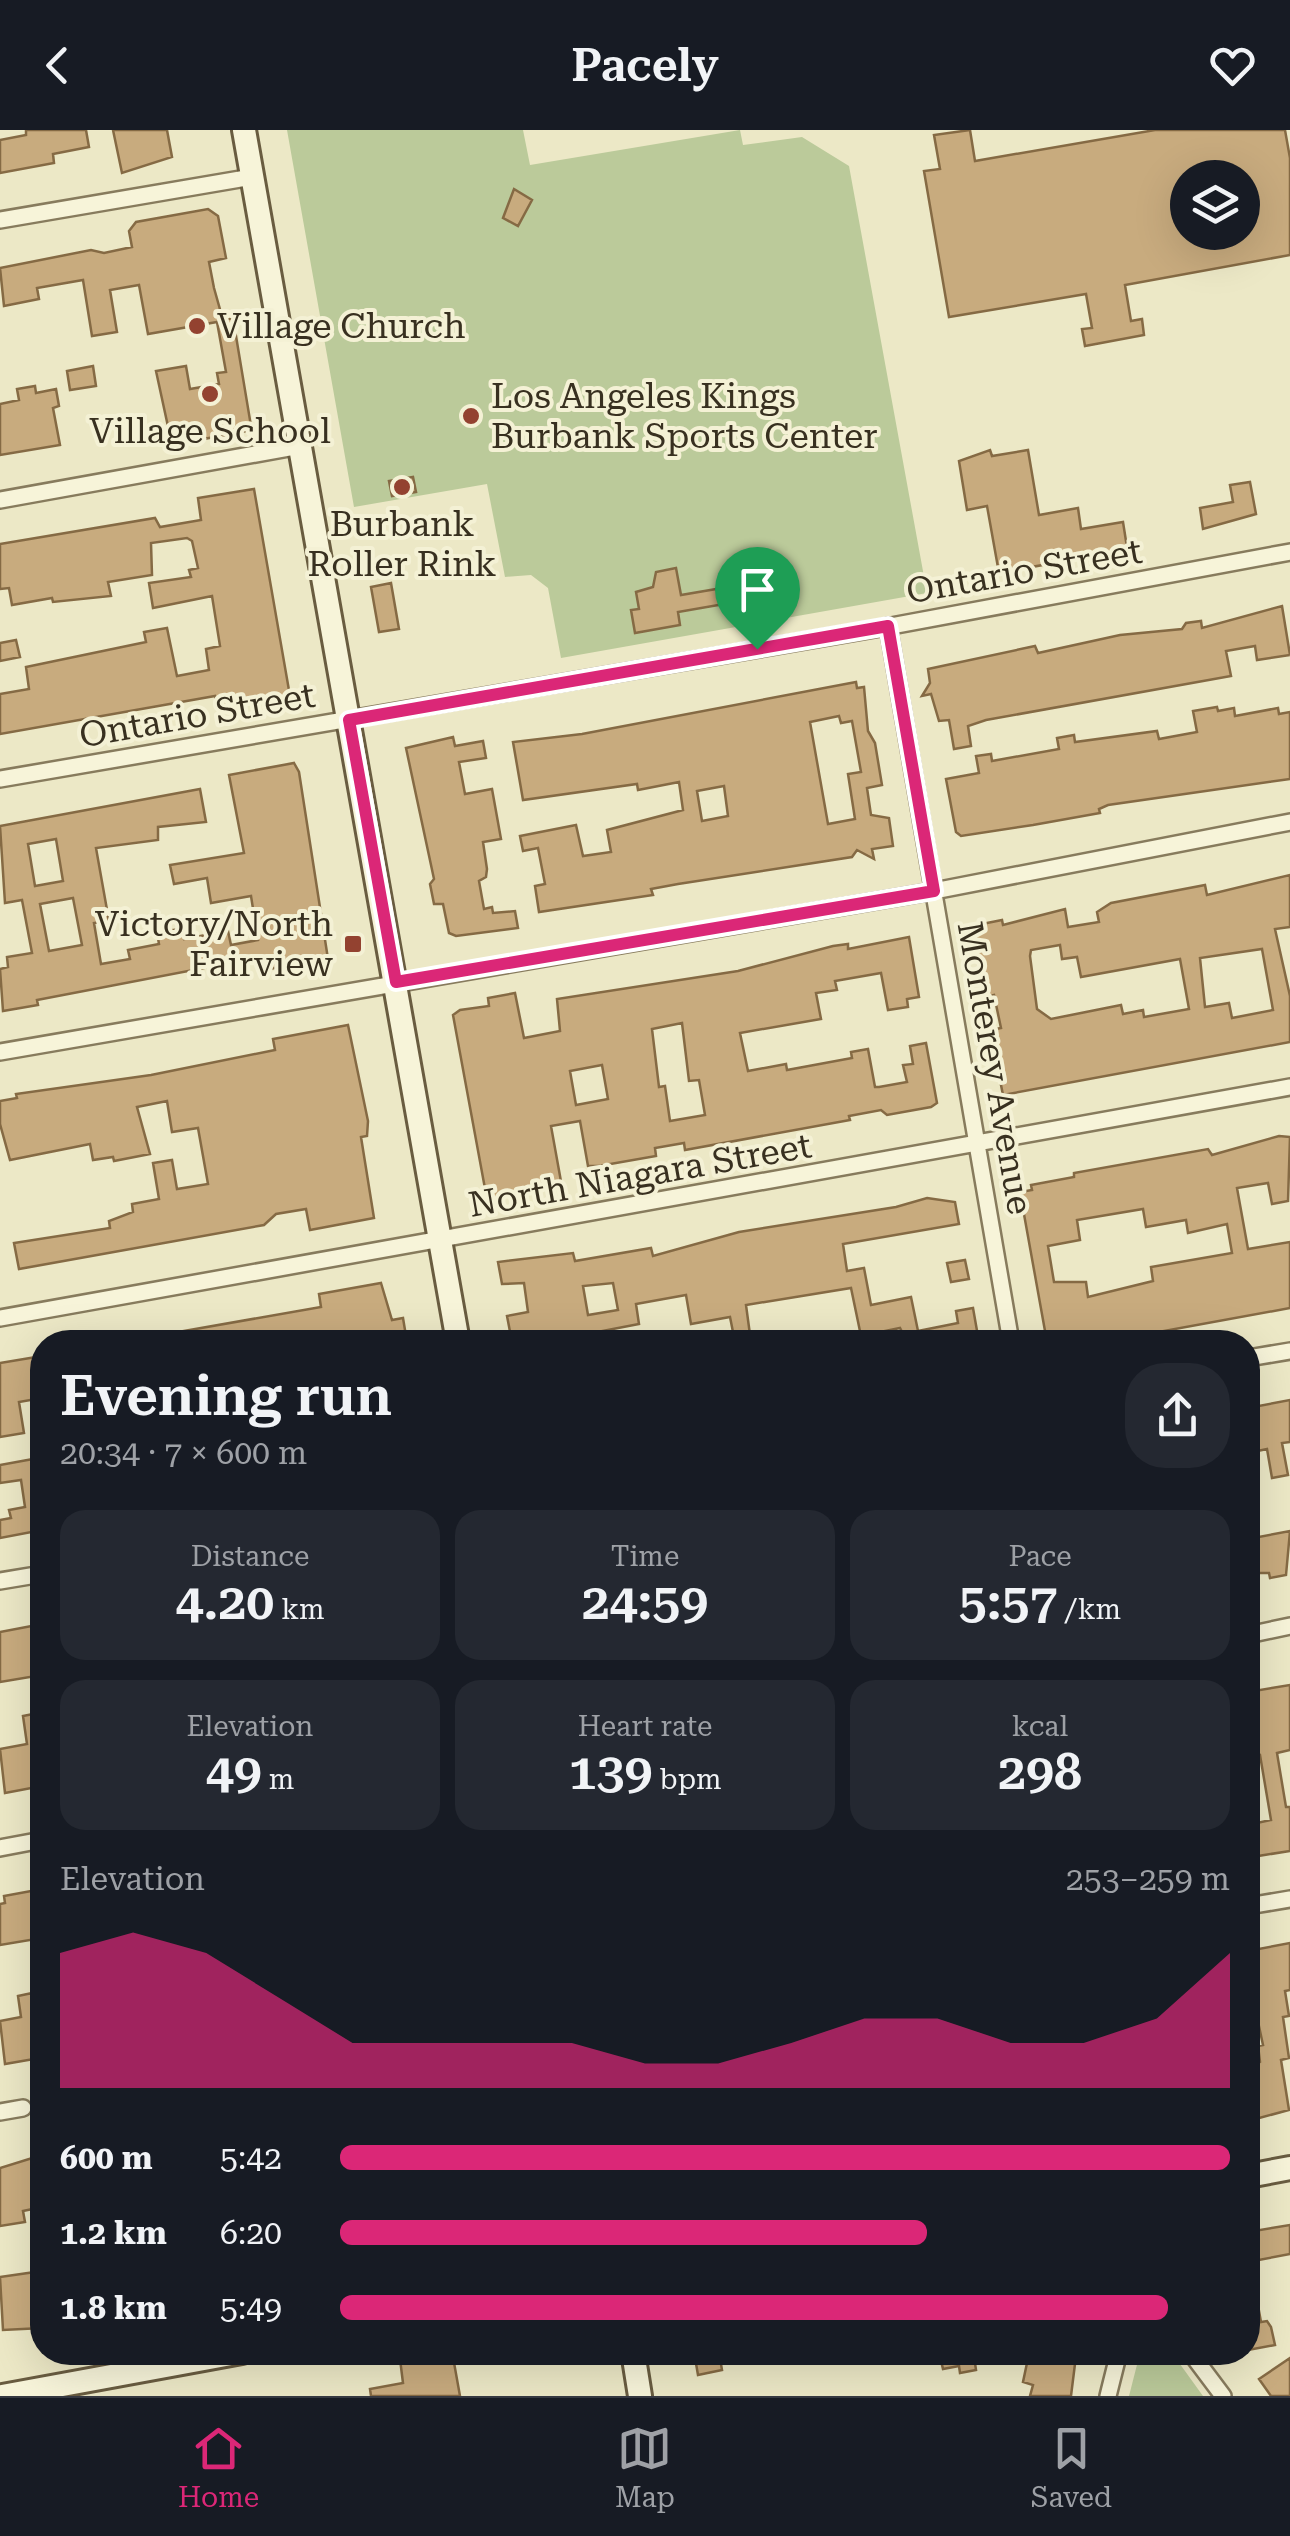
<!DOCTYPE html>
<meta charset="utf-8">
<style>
:root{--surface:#171b24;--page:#242831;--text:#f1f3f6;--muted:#9ea1a6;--line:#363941;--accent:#db2777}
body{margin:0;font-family:"Roboto Serif",serif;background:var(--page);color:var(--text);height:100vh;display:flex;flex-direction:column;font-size:38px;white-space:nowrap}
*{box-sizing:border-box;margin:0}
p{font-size:32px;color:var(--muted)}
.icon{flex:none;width:55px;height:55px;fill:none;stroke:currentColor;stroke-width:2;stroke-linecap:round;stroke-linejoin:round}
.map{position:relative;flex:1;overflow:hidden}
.panel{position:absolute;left:30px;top:1200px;width:1230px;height:1035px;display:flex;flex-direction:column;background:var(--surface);border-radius:40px;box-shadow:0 10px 40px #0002}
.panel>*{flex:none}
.buttons{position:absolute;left:1170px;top:30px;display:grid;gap:20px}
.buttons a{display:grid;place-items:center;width:90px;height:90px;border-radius:50%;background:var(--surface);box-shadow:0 10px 40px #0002;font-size:50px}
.pin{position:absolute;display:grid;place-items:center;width:85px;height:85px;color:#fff;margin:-102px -42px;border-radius:50% 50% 50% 0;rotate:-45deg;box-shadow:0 0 10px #0007}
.pin .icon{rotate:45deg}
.round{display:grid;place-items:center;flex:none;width:105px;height:105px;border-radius:40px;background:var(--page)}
.headline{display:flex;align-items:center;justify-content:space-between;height:170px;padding:0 30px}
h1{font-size:55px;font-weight:600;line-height:75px}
.figures{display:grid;grid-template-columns:repeat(3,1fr);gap:15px;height:170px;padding:10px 30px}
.figures div{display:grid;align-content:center;border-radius:25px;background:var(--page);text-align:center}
.figures b{font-size:50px;font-weight:600}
.figures small{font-size:28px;font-weight:400}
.figures p{font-size:28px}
.chart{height:280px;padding:20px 30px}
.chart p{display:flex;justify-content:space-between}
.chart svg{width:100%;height:180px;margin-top:10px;fill:var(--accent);opacity:.7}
ul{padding:0 30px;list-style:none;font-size:32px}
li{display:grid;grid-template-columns:160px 120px 1fr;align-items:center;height:75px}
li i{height:25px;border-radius:12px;background:var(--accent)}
header{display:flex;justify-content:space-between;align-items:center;height:130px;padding:0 30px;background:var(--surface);font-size:45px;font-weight:600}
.menu{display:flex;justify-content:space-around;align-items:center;height:140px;border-top:2px solid var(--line);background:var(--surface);font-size:28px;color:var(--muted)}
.menu a{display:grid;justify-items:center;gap:5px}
.menu .selected{color:var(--accent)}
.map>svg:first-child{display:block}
</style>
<header><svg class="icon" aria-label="back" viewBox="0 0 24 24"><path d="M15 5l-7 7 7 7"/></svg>Pacely<svg class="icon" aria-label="heart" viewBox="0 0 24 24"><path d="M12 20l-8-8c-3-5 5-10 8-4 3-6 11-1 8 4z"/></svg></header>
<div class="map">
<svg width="1290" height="2266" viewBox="0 0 1290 2266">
<rect width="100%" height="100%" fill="#ece8c6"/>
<path fill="#bbca9a" d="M287,0H523L530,35L740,0L743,15L802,7L849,36L927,463L561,528L548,458L531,445L505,447L487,354L354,377Z
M1140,2223H1172L1203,2266H1129Z"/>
<path fill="#c8ab7e" stroke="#856a44" stroke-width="2.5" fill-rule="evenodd" d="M26,0H86L89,17L53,24L54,33L0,43V10L26,5Z
M113,0H167L172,27L122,43Z
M970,0L975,31L1155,0H1285L1290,28V125L1125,155L1131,191L1142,189L1144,205L1085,216L1082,199L1092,198L1086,164L949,187L924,41L940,39L934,5ZM1188,48H1242V102H1188Z
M514,59L532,70L518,96L503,88Z
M208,79L218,86L226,128L209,132L214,158L223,190L233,188L251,296L246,301L172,315L156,241L186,236L190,259L219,254L217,243L226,242L217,192L148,204L139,155L110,160L117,202L92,206L83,150L37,158L39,169L4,176L0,138L91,120L104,123L132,117L129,101L136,92Z
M93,236L96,256L70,260L67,241Z
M35,256L36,263L56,259L59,276L53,278L60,315L0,325V274L19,270L17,259Z
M990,320L992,326L1028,320L1039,385L1078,378L1081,399L1123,392L1129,430L1105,435L1103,424L999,443L987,376L967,380L959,331Z
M413,347L416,362L392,366L389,351Z
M1250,352L1256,384L1203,399L1200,378L1233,372L1230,355Z
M254,359L290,566L217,579L215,566L0,604V564L29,559L26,537L146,512L144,502L167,498L177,546L209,540L206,519L220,516L212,466L153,478L149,453L191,447L189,440L198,438L192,411L187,408L151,413L152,445L108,452L111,466L53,472L52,468L12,475L9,458L0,459V414L155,388L160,397L201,390L198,368Z
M676,438L681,465L728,457L730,473L678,482L680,495L635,503L631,480L639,479L636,462L653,457L656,442Z
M391,453L399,499L379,502L371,457Z
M1282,476L1290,525L1257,530L1255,516L1226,521L1231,546L986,590L968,596L971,616L954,619L949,590L939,591L931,564L922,566L930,553L928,539L1035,516L1038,523L1120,505L1182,499L1186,493L1201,491L1202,498Z
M16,510L20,527L0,531V513Z
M856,552L857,558L864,557L868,601L875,613L882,655L867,658L871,685L889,688L893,716L872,719L874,729L857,720L852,727L678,754L651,759L653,765L539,782L535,756L545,754L538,718L523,721L520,706L576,695L583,726L611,722L607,700L683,680L679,652L638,660L637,654L523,670L513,612L582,604ZM839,586L841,593L852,591L861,642L848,644L855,689L828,694L810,592ZM724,656L728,686L702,691L697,661Z
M1217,577L1218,581L1234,578L1235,586L1278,578L1279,584L1290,582V649L1108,675L1099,679L1100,683L1033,695L961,706L956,702L946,649L979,643L976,626L991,624L992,631L1059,619L1057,608L1074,605L1075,612L1157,601L1159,609L1197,602L1193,581Z
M453,607L455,616L483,611L486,628L459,632L465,664L492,659L501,709L483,712L487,739L486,747L479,751L484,779L492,777L493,783L515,781L518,798L456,806L449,803L443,774H434L430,754L434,749L406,618Z
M294,633L299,642L328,829L263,840L261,827L37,870L38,875L3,881L0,839L8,837L7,827L32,823L22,770L5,773L0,696L200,659L206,692L158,697V710L96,718L109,791L94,793L101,834L130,829L128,820L159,814L157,802L182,799L184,809L228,801L231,815L258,810L251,766L211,773L207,748L174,754L170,735L244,723L229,645ZM56,709L63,751L35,756L28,714ZM73,768L82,815L49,821L40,774Z
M1290,745V797L1275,799L1290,866V912L1003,965L990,900L1001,898L994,865L985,867L972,796L1002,790L1003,795L1065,779L1068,797L1099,792L1097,782L1111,773L1205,755L1207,765ZM1060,815L1062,829L1077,827L1081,847L1180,829L1189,879L1144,887L1143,880L1123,884L1121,875L1051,889L1037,879L1030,826L1031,820ZM1262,819L1273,880L1232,888L1229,873L1205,877L1200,828Z
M909,807L919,867L907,869L908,877L888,880L881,843L835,851L837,860L816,863L821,889L740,903L748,941L786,934L787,940L852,928L851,922L868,919L875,957H879L907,952L903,935L913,934L910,916L926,913L937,973L931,977L887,985L881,980L849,986L850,990L685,1020L684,1013L655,1018L656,1026L599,1036H588L580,991L551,996L562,1057L490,1069L486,1064L453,885L460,880L489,876L488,868L515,863L524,908L560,901L557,869L738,841L833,816L848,814V819ZM682,893L689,951L699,950L705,985L670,991L665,956L659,957L652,899ZM602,935L608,969L576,975L570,941Z
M348,895L368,991L367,1006L361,1007L374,1088L310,1100L306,1079L276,1084L264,1095L19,1139L14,1113L110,1098L109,1091L133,1082L132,1074L159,1069L153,1033L172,1030L177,1059L208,1054L198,998L172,1002L167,971L137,977L150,1024L114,1031L113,1027L93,1030L90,1014L10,1030L0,994V971L17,968L16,964L151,945L275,920L273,909Z
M1279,1006L1290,1007L1288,1071L1272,1074L1268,1053L1237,1058L1248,1119L1290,1112V1178L1104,1212H1047L1020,1062L1032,1060L1031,1055L1074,1047V1043L1208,1019L1212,1025ZM1143,1079L1146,1097L1186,1090L1188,1103L1227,1094L1232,1123L1151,1137L1153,1151L1088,1167L1086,1152H1054L1048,1116L1080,1110L1077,1090Z
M927,1068L955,1072L959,1094L843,1114L847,1141L864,1138L871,1175L911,1167L918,1201L958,1193L956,1181L973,1178L979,1212H897L896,1205L903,1204L900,1198L861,1206L851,1158L746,1175L751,1212H735L730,1187L691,1194L686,1165L636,1174L639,1194L587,1204L589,1212H512L507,1186L528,1182L524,1153L502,1154L498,1132L573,1123L575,1131L651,1118L653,1126L739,1102L896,1077ZM613,1153L618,1180L588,1185L583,1156Z
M965,1130L969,1149L951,1152L947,1133Z
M381,1153L392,1190L403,1188L407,1212H162L161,1205L321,1177L319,1164Z
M42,1226V1268L19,1272L24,1303L0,1307V1233Z
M1290,1270V1312L1282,1313L1288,1345L1272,1348L1267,1319L1248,1323V1278Z
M33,1329L42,1400L0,1408V1390L11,1388L9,1380L25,1377L21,1350L0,1353V1335Z
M1290,1401L1286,1445L1270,1448L1269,1443H1250L1248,1409Z
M42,1494V1545L0,1552V1502Z
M1290,1555V1620L1277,1623L1286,1677H1290V1721L1258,1726L1257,1721L1248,1723V1703L1253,1702L1252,1694L1271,1690L1260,1625L1248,1628V1562Z
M38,1583L42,1656L5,1663L0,1619L27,1614L23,1586Z
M42,1759V1808L0,1815V1774L5,1773L4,1766Z
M1290,1813V1860L1285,1861L1289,1886L1283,1887L1289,1928L1281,1930L1289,1980L1248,1991V1940L1260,1932L1258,1916L1263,1915L1248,1845V1821Z
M32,1863L42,1922L33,1924L34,1929L5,1934L0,1891L21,1887L18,1866Z
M42,2025V2077L23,2081L25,2092L0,2096V2038Z
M1290,2095V2124L1248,2132V2102Z
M42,2141V2198L3,2200L0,2147Z
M1248,2159H1255L1261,2192L1267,2191L1271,2197L1275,2215L1248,2220Z
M428,2222L453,2227L460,2266H371L370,2259L403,2253L400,2229Z
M694,2222H719L722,2240L698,2245Z
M939,2222H992L993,2230L975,2233L976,2240L960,2243L959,2236L943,2239Z
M1060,2222L1076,2226L1071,2266H1030L1033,2255L1023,2252L1027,2233L1045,2223L1059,2227Z
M1290,2228V2266H1271L1259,2249Z"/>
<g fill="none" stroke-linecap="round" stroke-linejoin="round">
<defs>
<path id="minor" d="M0,90L252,47
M0,370L300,316
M888,496L1011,1212
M0,649L875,499L1290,422
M0,922L934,761L1290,692
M0,1188L1290,957
M1248,1228L1290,1221
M0,1451L42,1444
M1248,1505L1290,1496
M0,1718L42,1710
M1248,1776L1290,1769
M0,1982L23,1978
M1190,2222L1223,2266
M1108,2266L1119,2222"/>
<path id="secondary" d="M244,0L458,1212
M1248,2046L1290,2038
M633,2222L640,2266
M2,2266L242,2222"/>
</defs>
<use href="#minor" stroke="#877b5d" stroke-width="20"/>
<use href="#secondary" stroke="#695c40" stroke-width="28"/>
<use href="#minor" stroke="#f7f4d9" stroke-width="15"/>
<use href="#secondary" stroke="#f7f4d9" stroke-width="22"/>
</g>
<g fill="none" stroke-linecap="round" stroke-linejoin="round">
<defs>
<path id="route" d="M888,496L934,761L396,852L349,590Z"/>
</defs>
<use href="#route" stroke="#fff" stroke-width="20"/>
<use href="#route" stroke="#db2777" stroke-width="12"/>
</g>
<g fill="#934230" stroke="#f4f1d5" stroke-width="4">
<circle cx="197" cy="196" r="10"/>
<circle cx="210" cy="264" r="10"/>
<circle cx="471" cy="286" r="10"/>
<circle cx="402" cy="357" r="10"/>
<rect x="343" y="804" width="20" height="20" rx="5"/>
</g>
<g text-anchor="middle" stroke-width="8" stroke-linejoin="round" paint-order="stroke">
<g font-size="35" fill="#383020" stroke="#f4f1d5" text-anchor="start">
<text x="217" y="208">Village Church</text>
<text x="491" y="278">Los Angeles Kings<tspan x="491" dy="40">Burbank Sports Center</tspan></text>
<text x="210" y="313" text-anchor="middle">Village School</text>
<text x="402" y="406" text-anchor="middle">Burbank<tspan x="402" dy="40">Roller Rink</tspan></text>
<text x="333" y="806" text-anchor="end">Victory/North<tspan x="333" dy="40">Fairview</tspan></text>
</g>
<g font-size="35" fill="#383020" stroke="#f4f1d5">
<text transform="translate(1024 441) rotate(-10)" y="12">Ontario Street</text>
<text transform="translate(197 585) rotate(-10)" y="12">Ontario Street</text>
<text transform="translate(995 938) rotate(80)" y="12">Monterey Avenue</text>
<text transform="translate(640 1045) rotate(-10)" y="12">North Niagara Street</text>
</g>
</g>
</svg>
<div class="buttons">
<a><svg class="icon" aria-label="layers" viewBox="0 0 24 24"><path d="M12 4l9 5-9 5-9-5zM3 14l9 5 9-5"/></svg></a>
</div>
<div class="pin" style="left:757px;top:519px;background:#1e9e55"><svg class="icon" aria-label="arrive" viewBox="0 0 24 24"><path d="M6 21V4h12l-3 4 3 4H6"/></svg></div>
<section class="panel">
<div class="headline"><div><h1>Evening run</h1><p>20:34 · 7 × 600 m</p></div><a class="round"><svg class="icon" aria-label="share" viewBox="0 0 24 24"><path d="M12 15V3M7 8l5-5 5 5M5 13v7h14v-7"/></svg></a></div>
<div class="figures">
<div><p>Distance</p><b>4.20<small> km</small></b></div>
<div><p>Time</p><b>24:59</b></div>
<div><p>Pace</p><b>5:57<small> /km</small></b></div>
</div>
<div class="figures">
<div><p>Elevation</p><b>49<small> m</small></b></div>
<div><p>Heart rate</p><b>139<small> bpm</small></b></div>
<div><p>kcal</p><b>298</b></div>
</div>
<div class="chart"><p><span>Elevation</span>253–259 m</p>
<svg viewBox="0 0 160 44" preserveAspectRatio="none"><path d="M0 44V11L10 6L20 11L30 22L40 33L50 33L60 33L70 33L80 38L90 38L100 33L110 27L120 27L130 33L140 33L150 27L160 11V44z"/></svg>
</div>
<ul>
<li><b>600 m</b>5:42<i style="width:100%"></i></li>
<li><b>1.2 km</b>6:20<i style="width:66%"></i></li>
<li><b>1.8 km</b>5:49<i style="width:93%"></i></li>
</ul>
</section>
</div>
<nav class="menu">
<a class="selected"><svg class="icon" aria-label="home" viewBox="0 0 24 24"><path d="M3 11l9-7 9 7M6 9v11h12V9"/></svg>Home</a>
<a><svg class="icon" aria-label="map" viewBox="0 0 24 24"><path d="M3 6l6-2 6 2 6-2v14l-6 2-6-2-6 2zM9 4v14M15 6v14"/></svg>Map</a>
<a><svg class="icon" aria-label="saved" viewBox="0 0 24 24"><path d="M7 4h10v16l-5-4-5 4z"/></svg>Saved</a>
</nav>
